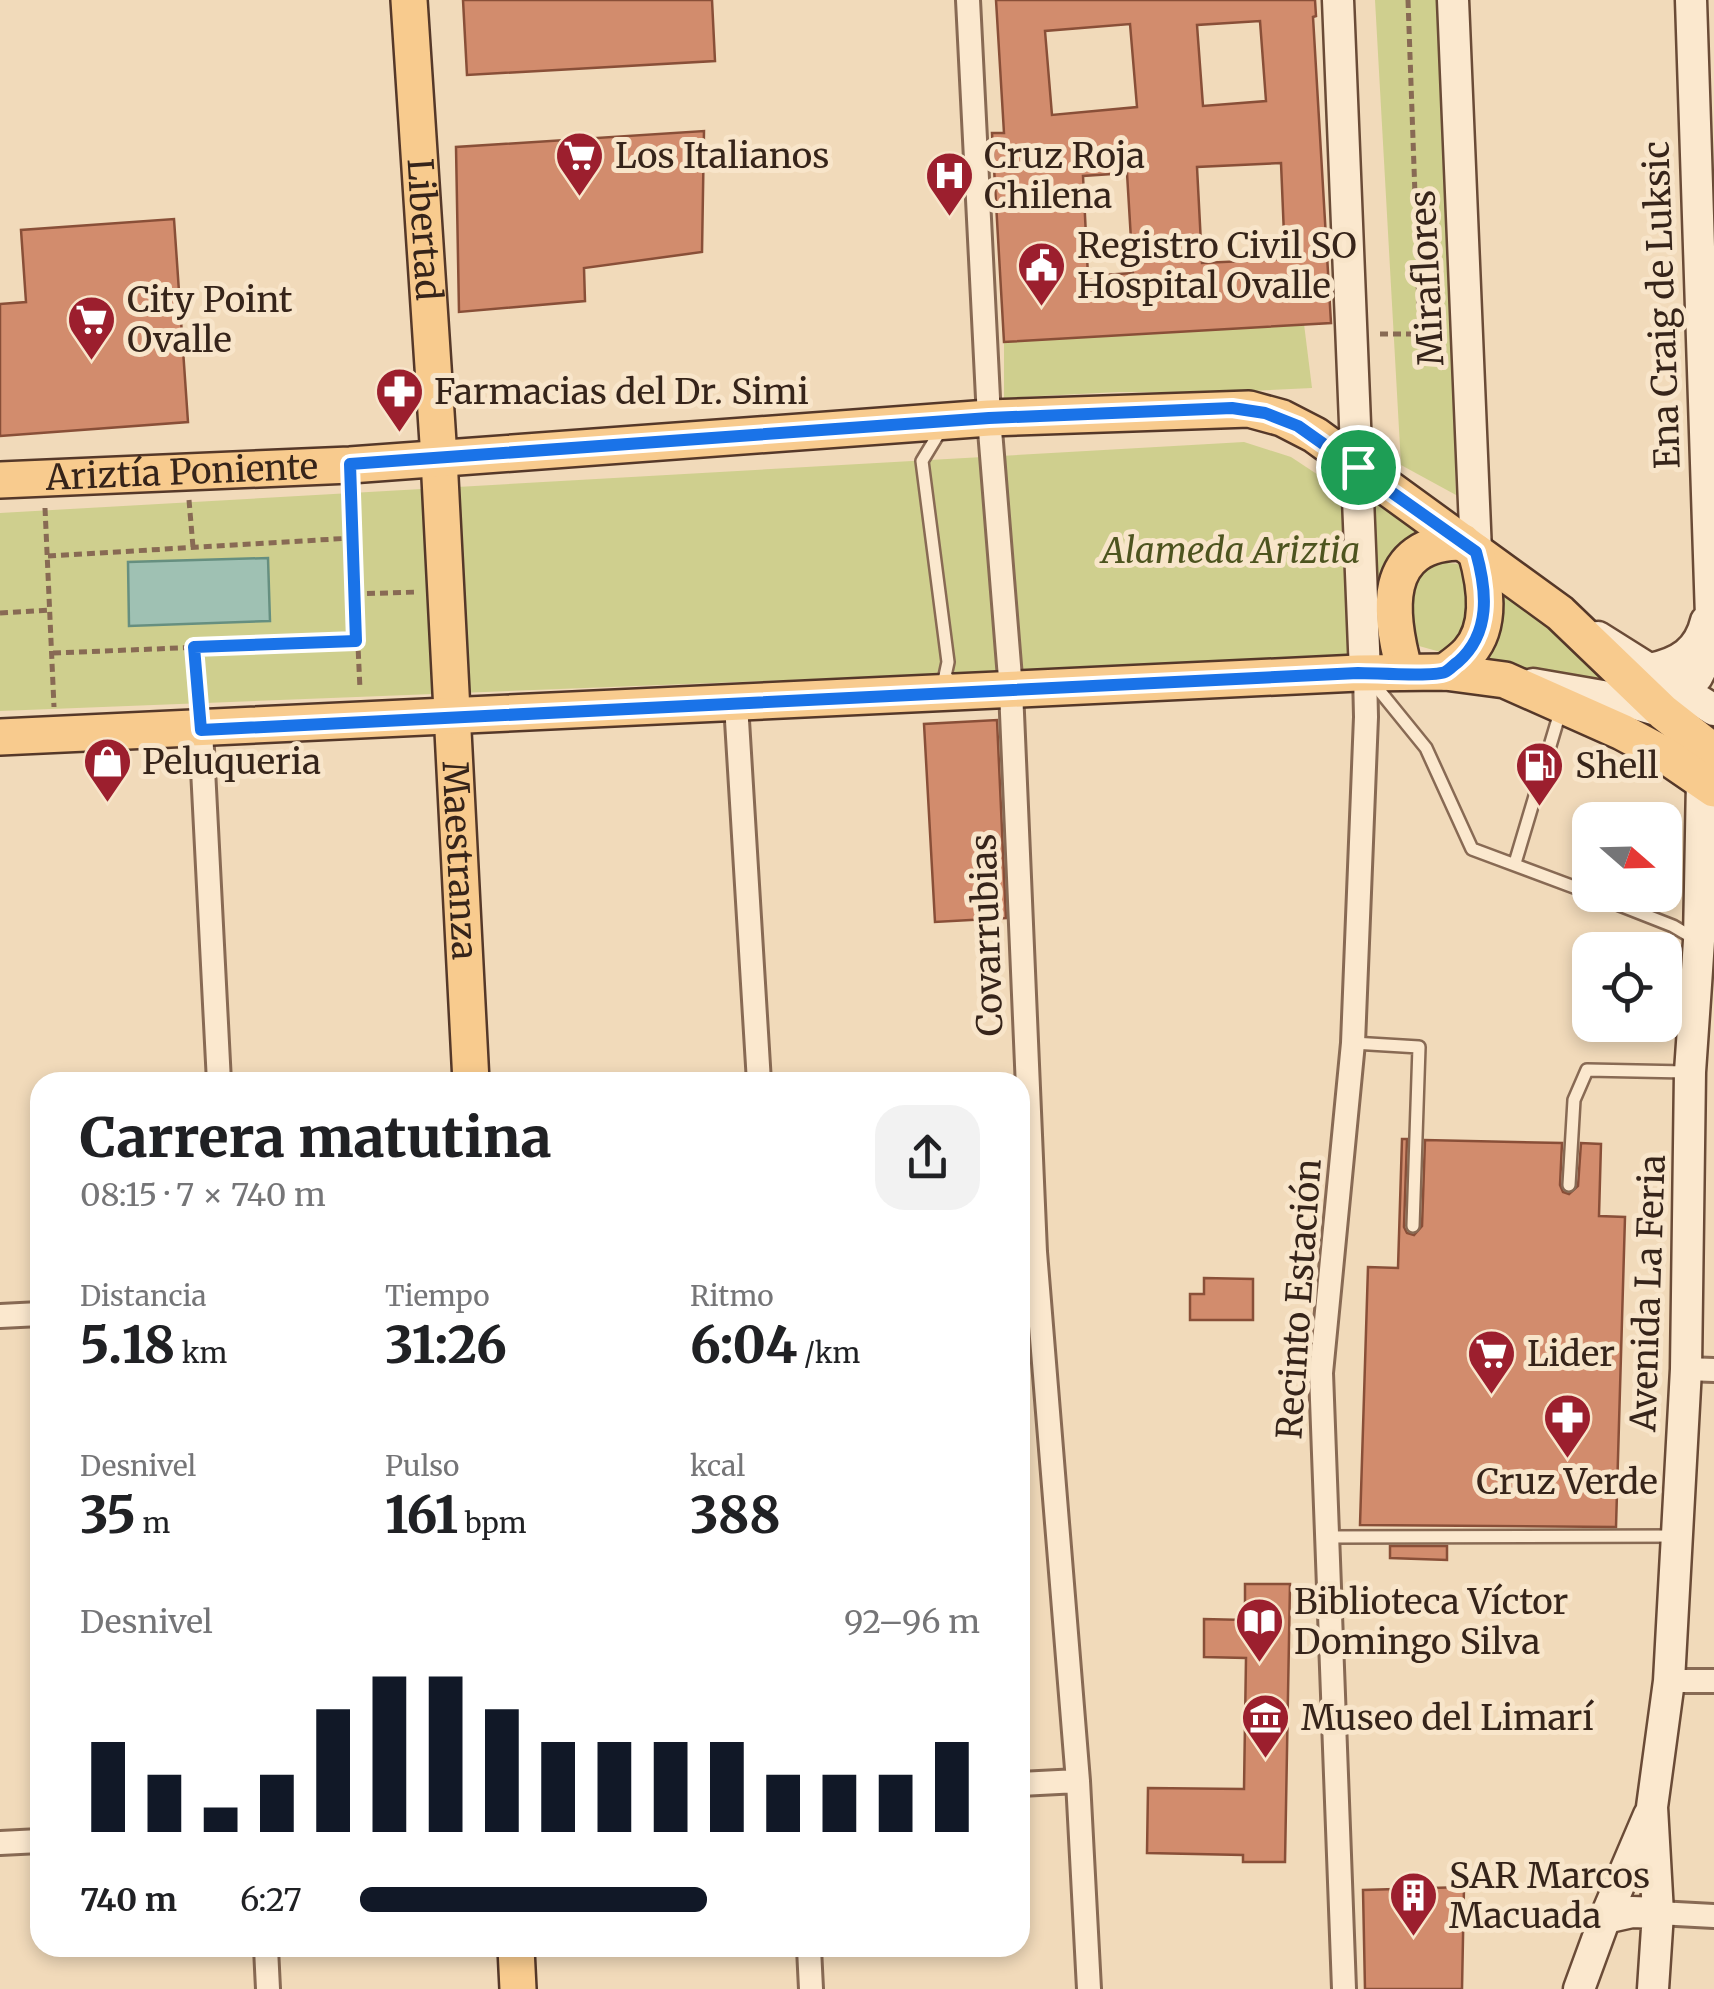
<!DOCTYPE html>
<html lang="es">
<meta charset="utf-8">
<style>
:root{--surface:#fff;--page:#f2f2f2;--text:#202124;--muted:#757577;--accent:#111827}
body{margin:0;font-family:Merriweather,serif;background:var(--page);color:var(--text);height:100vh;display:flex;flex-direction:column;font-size:38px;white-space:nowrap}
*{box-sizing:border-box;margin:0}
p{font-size:32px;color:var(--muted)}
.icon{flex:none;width:55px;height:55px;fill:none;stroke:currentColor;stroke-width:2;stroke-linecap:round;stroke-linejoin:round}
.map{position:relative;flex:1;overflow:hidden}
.details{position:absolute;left:30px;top:1072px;width:1000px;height:885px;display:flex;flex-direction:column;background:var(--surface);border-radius:30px;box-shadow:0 5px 15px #0003}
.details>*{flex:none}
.needle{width:65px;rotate:110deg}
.tools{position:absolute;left:1572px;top:802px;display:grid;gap:20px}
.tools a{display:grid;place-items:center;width:110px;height:110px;border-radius:20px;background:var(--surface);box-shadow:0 5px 15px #0003;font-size:50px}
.pin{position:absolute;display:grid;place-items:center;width:85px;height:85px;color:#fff;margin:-42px;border:5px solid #fff;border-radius:50%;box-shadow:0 2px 10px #0007}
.round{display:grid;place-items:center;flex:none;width:105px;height:105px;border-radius:30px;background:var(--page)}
.summary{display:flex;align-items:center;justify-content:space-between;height:170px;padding:0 50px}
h1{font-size:55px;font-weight:800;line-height:75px}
.stats{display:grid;grid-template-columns:repeat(3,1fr);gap:15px;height:170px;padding:10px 50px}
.stats div{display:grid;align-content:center}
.stats b{font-size:50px;font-weight:800}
.stats small{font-size:28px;font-weight:400}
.stats p{font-size:28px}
.chart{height:280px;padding:20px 50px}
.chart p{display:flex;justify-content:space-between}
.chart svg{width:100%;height:180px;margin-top:10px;stroke:var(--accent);stroke-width:6}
ul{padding:0 50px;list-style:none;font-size:32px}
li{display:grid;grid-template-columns:160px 120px 1fr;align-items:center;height:75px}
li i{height:25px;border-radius:12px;background:var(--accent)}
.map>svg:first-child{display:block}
</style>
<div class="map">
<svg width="1714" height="1989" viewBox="0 0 1714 1989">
<rect width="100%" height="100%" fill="#f1daba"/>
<path fill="#cfcf8e" d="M1375,0H1441L1456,495L1401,465Z
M1304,324L1312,388L1213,393L1119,392L1004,398V342Z
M1244,442L1291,457L1344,492L1348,654L1044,670L0,711V513Z
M1362,492L1423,533C1370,557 1376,585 1381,638L1371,639Z
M1433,562L1460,564L1475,580L1473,637L1444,653L1419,646C1405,617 1406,582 1433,562Z
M1493,577L1624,686L1472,662Z"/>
<path fill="#9fc1b3" stroke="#668f80" stroke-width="2.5" d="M268,558L270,621L129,626L128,562Z"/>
<path fill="#d28c6d" stroke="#894f38" stroke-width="2.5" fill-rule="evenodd" d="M463,0H712L715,61L467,75Z
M996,0H1315L1316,16L1313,17L1331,323L1004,342L992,133H1004ZM1260,21L1266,101L1203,106L1197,25ZM1130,24L1137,107L1052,115L1045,31ZM1281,163L1285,259L1202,263L1197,167ZM1127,173L1133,273L1088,276L1083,176Z
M704,131L702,252L584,268L585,301L459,312L456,147Z
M174,219L188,422L0,436V304L26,302L21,230Z
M997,720L1006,918L935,922L924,724Z
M1402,1139H1407L1404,1227L1407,1233L1414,1235L1422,1226L1425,1140L1562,1143L1560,1185L1563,1192L1569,1194L1578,1186L1581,1143L1601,1144L1599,1216L1625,1217L1616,1527L1360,1525L1368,1267L1398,1268Z
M1204,1278L1253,1279V1320H1190V1294H1204Z
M1390,1546H1447V1560L1390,1558Z
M1245,1584H1290L1285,1862H1243V1855L1147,1853L1148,1788L1244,1789L1246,1658L1204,1657V1619L1245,1620Z
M1464,1887L1462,1989H1365L1363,1890Z"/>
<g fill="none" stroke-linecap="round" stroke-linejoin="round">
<defs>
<path id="lane" d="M942,428L922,461L948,662L945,676L953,683
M1370,679L1426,748L1472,849L1590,893
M1515,863L1561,709
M1594,895L1673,926L1695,939
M1353,1043L1419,1047L1413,1226
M1569,1185L1574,1100L1587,1070L1686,1072
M1326,1537L1676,1536"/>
<path id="street" d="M968,0L989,418L1011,690L1035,1252L1078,1781L1089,1989
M736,704L759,1082
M201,730L219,1082
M0,1316L40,1314
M1686,1369L1714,1370
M1669,1681H1714
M1020,1784L1078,1781
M0,1843L40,1841
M1658,1913L1714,1916
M266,1948L268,1989
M809,1948L811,1989
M1344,1989L1321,1373L1353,1043L1366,717L1365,673"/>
<path id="secondary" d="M1338,0L1365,673
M1453,0L1476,552
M1598,637L1714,710
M1650,669C1679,663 1699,651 1706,621
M1533,684L1614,698L1664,712
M1663,712L1697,677L1712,648L1691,0
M1605,1918L1649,1815
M1579,1989L1605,1918L1632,1912L1658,1913
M1653,1989L1658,1913L1652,1807L1669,1681L1686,1369L1690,1072L1699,941L1702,780"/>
<g id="primary">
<path id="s1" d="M409,0L439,458L471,1082"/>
<path id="s2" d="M0,480L350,465L989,418L1249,409L1282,418L1315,435L1560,613L1663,712L1714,752"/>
<path d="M1405,672C1389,615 1379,542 1463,542"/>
<path d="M1445,672C1453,666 1463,659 1469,652C1493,625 1485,583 1476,552"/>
<path d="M0,737L1358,673L1445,672L1505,680L1622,732L1663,754L1714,789"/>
<path d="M516,1948L518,1989"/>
</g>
</defs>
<use href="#lane" stroke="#886a54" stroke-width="16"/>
<use href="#street" stroke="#886a54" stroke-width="28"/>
<use href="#secondary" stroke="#6a4b37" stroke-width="35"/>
<use href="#primary" stroke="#553829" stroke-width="40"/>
<path stroke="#886a54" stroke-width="5" stroke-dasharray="8 5" stroke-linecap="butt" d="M1408,0L1420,334
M1380,334H1439
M351,495L360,689
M189,500L193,547
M45,508L54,707
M48,556L352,538
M354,594L418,592
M0,613L50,610
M194,647L198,699
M53,653L356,641"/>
<use href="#lane" stroke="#fbe8ce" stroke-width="11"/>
<use href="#street" stroke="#fbe8ce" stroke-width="22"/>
<use href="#secondary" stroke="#fbe8ce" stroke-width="30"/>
<use href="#primary" stroke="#f8cb8e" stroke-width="35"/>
</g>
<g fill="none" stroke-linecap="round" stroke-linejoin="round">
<defs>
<path id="route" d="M1232,408L1265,413L1298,426L1476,552C1487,591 1491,633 1458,662C1453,665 1450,670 1445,672C1433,677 1375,673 1358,673L201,730L194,647L356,641L350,464L989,418Z"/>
</defs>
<use href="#route" stroke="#fff" stroke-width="20"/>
<use href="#route" stroke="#1a73e8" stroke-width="12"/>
</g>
<defs>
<symbol id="supermarket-pin" viewBox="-11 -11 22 30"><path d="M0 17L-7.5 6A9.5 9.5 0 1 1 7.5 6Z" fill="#9c1f2e" stroke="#f8e5ca"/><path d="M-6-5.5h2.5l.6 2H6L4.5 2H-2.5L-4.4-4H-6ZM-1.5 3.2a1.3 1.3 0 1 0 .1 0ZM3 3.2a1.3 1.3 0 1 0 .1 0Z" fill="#fff"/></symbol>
<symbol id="hospital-pin" viewBox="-11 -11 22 30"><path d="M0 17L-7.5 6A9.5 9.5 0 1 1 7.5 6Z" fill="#9c1f2e" stroke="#f8e5ca"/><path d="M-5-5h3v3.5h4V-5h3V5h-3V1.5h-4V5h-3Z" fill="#fff"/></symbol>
<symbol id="civic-pin" viewBox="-11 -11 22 30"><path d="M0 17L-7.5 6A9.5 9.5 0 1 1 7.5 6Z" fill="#9c1f2e" stroke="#f8e5ca"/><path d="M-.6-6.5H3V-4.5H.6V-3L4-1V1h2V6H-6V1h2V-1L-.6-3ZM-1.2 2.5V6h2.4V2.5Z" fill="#fff"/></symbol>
<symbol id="pharmacy-pin" viewBox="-11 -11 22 30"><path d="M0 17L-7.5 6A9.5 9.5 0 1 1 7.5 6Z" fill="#9c1f2e" stroke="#f8e5ca"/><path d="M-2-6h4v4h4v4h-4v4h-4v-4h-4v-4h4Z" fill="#fff"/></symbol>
<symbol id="shop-pin" viewBox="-11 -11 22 30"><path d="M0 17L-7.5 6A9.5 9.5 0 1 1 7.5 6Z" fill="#9c1f2e" stroke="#f8e5ca"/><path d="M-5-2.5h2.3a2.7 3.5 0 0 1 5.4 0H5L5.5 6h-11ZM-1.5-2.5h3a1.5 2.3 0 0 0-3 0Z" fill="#fff"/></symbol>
<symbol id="fuel-pin" viewBox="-11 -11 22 30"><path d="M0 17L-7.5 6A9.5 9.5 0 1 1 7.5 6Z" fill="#9c1f2e" stroke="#f8e5ca"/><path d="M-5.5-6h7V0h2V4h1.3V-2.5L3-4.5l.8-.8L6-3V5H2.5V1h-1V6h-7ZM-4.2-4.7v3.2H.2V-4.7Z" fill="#fff"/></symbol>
<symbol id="library-pin" viewBox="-11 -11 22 30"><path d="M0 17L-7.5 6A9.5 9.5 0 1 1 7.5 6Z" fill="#9c1f2e" stroke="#f8e5ca"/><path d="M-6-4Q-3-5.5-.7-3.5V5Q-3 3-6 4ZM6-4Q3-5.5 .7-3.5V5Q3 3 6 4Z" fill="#fff"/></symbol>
<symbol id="museum-pin" viewBox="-11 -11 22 30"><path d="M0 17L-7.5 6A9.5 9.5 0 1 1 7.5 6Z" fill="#9c1f2e" stroke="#f8e5ca"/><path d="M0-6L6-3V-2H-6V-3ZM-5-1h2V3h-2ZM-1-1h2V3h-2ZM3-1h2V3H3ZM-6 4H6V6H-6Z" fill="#fff"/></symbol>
<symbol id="building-pin" viewBox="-11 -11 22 30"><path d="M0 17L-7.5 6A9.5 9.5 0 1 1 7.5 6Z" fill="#9c1f2e" stroke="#f8e5ca"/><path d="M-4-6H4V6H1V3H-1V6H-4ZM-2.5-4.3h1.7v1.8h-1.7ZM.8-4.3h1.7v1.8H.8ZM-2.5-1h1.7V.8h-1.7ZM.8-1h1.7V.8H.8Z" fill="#fff"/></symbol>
</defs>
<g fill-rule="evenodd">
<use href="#supermarket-pin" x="552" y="128" width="55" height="75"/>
<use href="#hospital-pin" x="922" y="148" width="55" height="75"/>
<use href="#civic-pin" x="1014" y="238" width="55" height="75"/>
<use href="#supermarket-pin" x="64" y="292" width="55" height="75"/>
<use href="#pharmacy-pin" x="372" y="364" width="55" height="75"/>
<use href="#shop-pin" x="80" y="734" width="55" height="75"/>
<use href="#fuel-pin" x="1512" y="738" width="55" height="75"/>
<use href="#supermarket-pin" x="1464" y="1326" width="55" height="75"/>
<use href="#pharmacy-pin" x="1540" y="1390" width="55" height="75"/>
<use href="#library-pin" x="1232" y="1594" width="55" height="75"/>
<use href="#museum-pin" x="1238" y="1690" width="55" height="75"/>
<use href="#building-pin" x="1386" y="1868" width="55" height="75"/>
</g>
<g text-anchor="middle" stroke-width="10" stroke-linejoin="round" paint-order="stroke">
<g font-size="35" fill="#36241a" stroke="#f8e5ca" text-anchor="start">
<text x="615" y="168">Los Italianos</text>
<text x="984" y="168">Cruz Roja<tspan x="984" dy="40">Chilena</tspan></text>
<text x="1077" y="258">Registro Civil SO<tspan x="1077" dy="40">Hospital Ovalle</tspan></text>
<text x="127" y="312">City Point<tspan x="127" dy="40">Ovalle</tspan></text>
<text x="434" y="404">Farmacias del Dr. Simi</text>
<text x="142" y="774">Peluqueria</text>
<text x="1575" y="778">Shell</text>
<text x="1527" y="1366">Lider</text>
<text x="1567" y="1494" text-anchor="middle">Cruz Verde</text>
<text x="1294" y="1614">Biblioteca Víctor<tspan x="1294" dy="40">Domingo Silva</tspan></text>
<text x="1301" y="1730">Museo del Limarí</text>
<text x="1449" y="1888">SAR Marcos<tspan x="1449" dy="40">Macuada</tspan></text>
</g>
<g font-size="35" fill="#36241a" stroke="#f8e5ca">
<text dy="12" stroke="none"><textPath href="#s1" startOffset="230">Libertad</textPath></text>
<text transform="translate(1427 278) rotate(-93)" y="12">Miraflores</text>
<text transform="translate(1662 305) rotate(-92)" y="12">Ena Craig de Luksic</text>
<text dy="12" stroke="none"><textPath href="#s2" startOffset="182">Ariztía Poniente</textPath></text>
<text dy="12" stroke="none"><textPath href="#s1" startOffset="862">Maestranza</textPath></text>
<text transform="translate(987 935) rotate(-92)" y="12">Covarrubias</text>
<text transform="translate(1648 1293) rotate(-88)" y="12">Avenida La Feria</text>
<text transform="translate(1299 1299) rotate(-86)" y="12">Recinto Estación</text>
</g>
<g font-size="35" font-style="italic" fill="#4d541f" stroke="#f8e5ca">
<text x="1231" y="563">Alameda Ariztia</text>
</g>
</g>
</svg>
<div class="tools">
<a><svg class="needle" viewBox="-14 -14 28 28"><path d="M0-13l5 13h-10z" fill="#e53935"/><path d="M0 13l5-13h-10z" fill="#757577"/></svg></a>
<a><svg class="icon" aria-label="locate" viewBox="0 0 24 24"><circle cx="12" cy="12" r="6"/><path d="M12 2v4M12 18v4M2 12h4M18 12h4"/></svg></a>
</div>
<div class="pin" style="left:1358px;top:467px;background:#1e9e55"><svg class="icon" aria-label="arrive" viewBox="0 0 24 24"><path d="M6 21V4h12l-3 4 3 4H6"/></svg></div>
<section class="details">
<div class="summary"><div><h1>Carrera matutina</h1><p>08:15 · 7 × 740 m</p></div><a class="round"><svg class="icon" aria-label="share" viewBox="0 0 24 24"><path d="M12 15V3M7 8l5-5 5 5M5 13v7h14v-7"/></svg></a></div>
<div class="stats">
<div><p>Distancia</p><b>5.18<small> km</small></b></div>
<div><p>Tiempo</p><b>31:26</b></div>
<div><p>Ritmo</p><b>6:04<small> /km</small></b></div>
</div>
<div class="stats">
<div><p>Desnivel</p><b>35<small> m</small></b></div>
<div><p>Pulso</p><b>161<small> bpm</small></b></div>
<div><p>kcal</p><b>388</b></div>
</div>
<div class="chart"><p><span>Desnivel</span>92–96 m</p>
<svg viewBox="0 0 160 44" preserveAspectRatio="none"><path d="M5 44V22M15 44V30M25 44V38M35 44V30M45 44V14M55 44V6M65 44V6M75 44V14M85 44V22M95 44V22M105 44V22M115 44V22M125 44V30M135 44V30M145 44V30M155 44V22"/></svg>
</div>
<ul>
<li><b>740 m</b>6:27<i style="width:56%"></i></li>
</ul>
</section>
</div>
